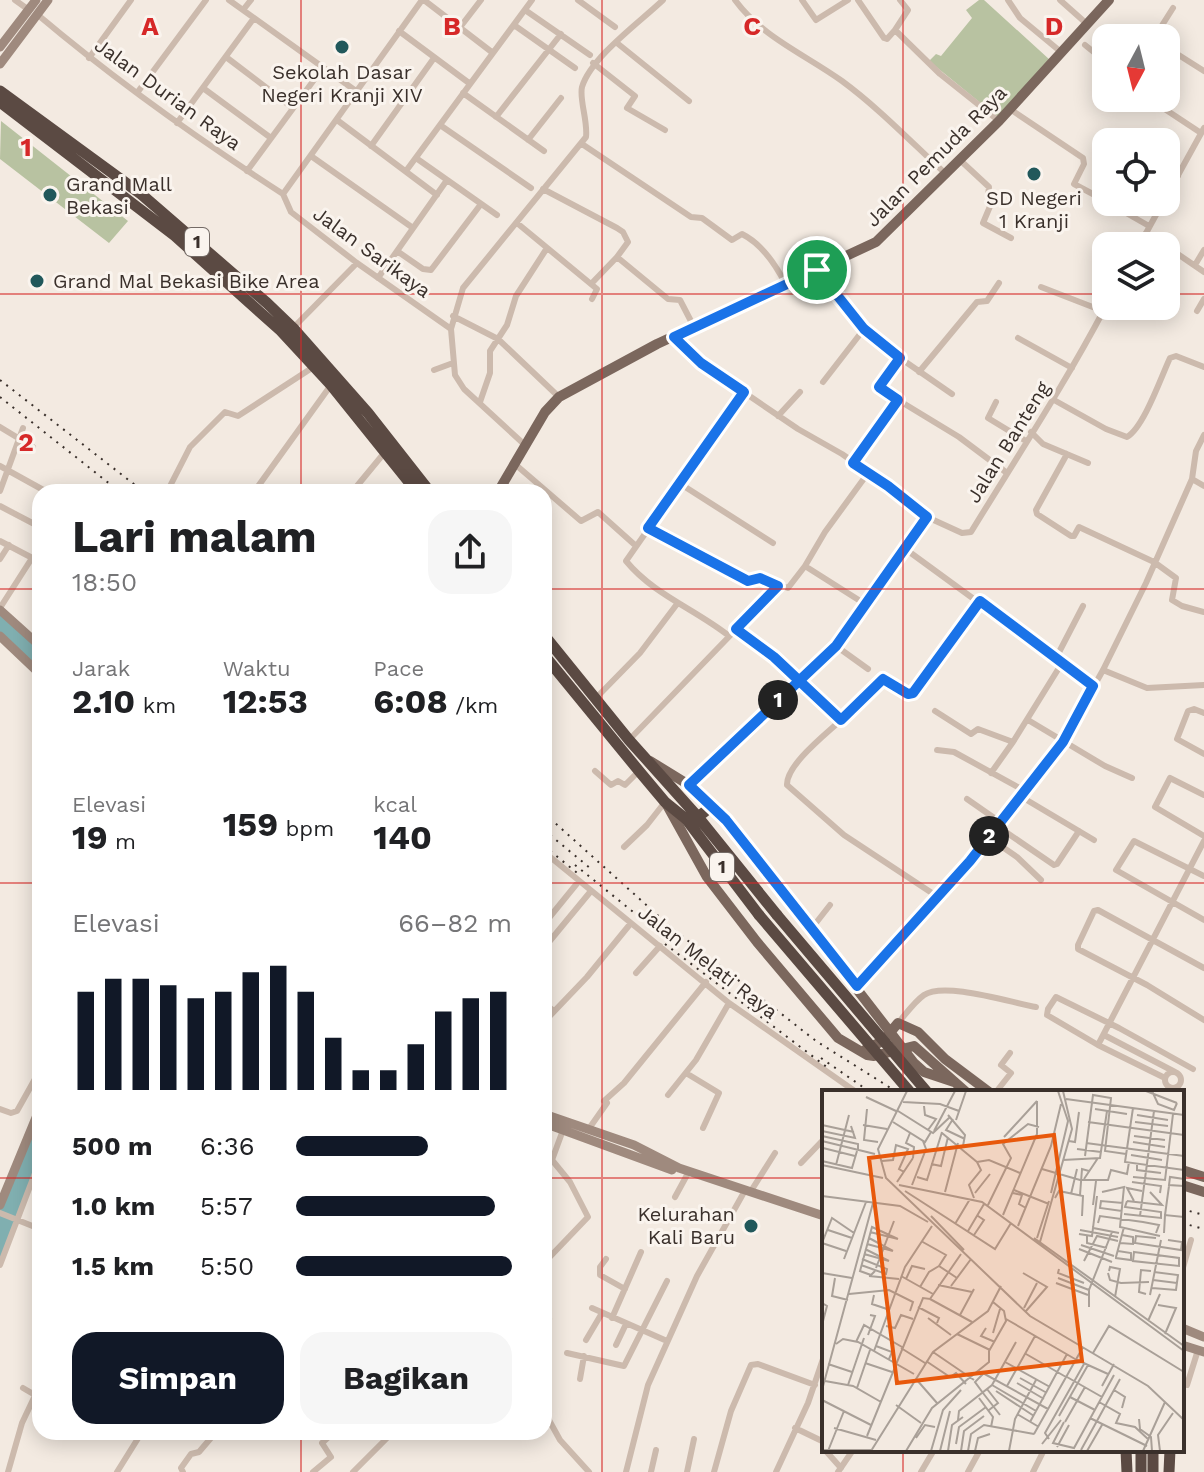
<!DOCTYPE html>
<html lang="id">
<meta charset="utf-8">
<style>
:root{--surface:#fff;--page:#f6f6f6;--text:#202124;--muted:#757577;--accent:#111827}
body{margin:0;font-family:"Work Sans",sans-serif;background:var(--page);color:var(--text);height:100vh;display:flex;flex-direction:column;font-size:30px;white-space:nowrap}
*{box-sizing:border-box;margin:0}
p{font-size:26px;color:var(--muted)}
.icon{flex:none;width:44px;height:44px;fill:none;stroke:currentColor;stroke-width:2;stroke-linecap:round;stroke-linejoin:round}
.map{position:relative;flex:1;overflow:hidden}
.panel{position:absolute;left:32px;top:484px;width:520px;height:956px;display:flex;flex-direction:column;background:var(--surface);border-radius:24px;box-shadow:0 4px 20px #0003}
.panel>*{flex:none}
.needle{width:52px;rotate:187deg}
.buttons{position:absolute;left:1092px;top:24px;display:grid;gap:16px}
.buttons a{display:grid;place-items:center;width:88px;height:88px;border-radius:16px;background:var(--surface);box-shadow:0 4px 20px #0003;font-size:40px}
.pin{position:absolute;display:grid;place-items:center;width:68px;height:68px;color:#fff;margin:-34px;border:4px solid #fff;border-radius:50%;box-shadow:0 2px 8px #0007}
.km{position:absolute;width:40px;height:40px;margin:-20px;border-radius:50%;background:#222;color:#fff;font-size:22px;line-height:40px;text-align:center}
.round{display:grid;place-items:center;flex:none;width:84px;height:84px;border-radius:24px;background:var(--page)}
.summary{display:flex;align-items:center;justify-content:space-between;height:136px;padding:0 40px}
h1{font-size:44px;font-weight:700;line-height:60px}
.metrics{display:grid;grid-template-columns:repeat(3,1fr);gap:12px;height:136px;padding:8px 40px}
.metrics div{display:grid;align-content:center}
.metrics b{font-size:34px;font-weight:700}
.metrics small{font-size:22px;font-weight:400}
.metrics p{font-size:22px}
.chart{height:224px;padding:16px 40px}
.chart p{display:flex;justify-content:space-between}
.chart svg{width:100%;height:144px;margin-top:8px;stroke:var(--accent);stroke-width:6}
.primary-button{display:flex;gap:16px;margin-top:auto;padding:16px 40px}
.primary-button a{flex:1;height:92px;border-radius:24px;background:var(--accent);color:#fff;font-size:32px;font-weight:700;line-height:92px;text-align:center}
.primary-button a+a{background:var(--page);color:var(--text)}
ul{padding:0 40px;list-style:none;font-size:26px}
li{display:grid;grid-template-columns:128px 96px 1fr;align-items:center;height:60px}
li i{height:20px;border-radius:10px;background:var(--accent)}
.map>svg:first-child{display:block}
</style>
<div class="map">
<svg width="1204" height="1472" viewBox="0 0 1204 1472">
<rect width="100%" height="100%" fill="#f3eae1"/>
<path fill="#b8c2a1" d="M979,0H984L1050,60L999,118L929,61L936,54L941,56L972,18L966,10Z
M1,121L128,221L109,243L0,159Z"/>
<path fill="#80afb0" d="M0,610L40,646V674L0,636Z
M40,1109V1160L0,1265V1205Z"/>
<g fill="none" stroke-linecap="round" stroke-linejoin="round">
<path stroke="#ccbaad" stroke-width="6" d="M15,0L29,10
M229,0L356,91
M424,0L493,53
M578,0L615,27
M735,0C762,37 806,55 842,81C880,109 913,144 947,175
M802,0L816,20L848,0
M858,0L884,38L887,39L895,30L940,74L999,121
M1008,0L1020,18L1061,52
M1060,0L1087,24
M243,10L251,0
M525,10L590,55
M38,15C115,80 198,139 283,194
M514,25L575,68
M461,26L481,0
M895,30L908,10L900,0
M399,31L469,83
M1154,38L1173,8
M617,43L689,101
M1085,45L1106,62
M1166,47L1204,71
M226,57L293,108
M89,58L131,0
M593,63L635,96L627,108L665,130
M203,88L271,138
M137,93L206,0
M463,93L544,151
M1148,98L1201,133
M1010,109L1083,158L1084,164L1074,184L1106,201
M496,117L561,34
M337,120L437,195
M177,123L254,18
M440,125L531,188
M1120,135L1129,142
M528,140L561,98
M582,144L691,217L702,218L732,240L742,234C762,244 776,265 786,285
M371,146L434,58
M311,156L413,228
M416,158L497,215
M961,161L989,187L988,195L991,204L983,223L1011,238
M1166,168L1178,176
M247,171L322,69
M406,171L532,0
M543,189L617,228L623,232L628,242L617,257L591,284
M283,194L422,0
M283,194L291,212L357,263L451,329
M1166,197L1204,128
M1107,202L1149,226
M517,223L597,289L592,299
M1145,234L1166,246
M1139,246L1163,202
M1166,246L1204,272
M397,251L423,269L431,270L481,204
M617,257L668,299L680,300L694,327
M1195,265L1204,250
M817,270L864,329L900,358L952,394
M378,278L447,180
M1041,287L1103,311
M1197,311L1204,299
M453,316L498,339L559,397
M293,328L357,263
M674,337L701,363L798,429L842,454L888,486L927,517
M1018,338L1072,368
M900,358L880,389L959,437L1007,473
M434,370L453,363
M919,372L977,302L987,301L999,283
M823,382L864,329
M1054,400L1106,429L1127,437C1144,427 1161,377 1170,358L1176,356L1204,367
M480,402L490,373V351L507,325L516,296L547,248
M996,402L988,418L1026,441
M778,416L800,392
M0,427L33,447
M1031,432L1043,444L1088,463
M526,446L464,389L455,375L451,329L463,288L586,137C588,121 579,99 582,87C591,57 640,22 663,0
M1067,454L1036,510L1037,514L1071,536H1074L1079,527L1154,562L1176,578L1172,600L1182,606L1204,612
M853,463L898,400
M516,465L581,521L598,512L636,546
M0,466L47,492
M1192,479L1204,486
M679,483L773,543
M0,491L23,428
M167,492L190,447L225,412L238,416L315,366
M254,492L331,385
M352,492L385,452
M0,506L40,527
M648,528L748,581L760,578L788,588L805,566L865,604
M0,541L40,562
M904,548L1093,686
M0,559L9,545
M805,566L825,532L868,473
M0,608L32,558
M736,629L774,657L841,720C826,734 786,765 787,785L844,835L938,897
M729,636C695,609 654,595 626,561L744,392
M836,646L868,669
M1056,658L1083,606
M1103,670L1147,688L1204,685
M595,699L640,653L677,604
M935,711L971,734L978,729L1013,742L1062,663
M1204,713L1194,709L1188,711L1177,739L1204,754
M841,720L884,679L908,694L913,693L980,601
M1028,720L1105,766L1132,778
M629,740L778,586
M937,750L954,752L1025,791
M595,771L611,785L618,781L625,785L639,771
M991,773L1013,742
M689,785L836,646L927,517L962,533L971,532C1017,457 1065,384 1106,306
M1204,795L1170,778L1155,807L1204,836
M1020,796L1094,840
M967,799L1000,822
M997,826L1054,865L1057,864L1079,831
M988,837L1017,857L1041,880
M624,847L647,825L665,802
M544,852L729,1003L856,1092
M1204,876L1134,841L1116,870L1204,920
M544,924L579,881
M812,928L830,905
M544,948L591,891
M1204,968L1098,910L1094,911L1078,945V949L1147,985L1204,1020
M636,973L660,946
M857,986L970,861L1063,742L1103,670L1146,583L1192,479L1196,451L1204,435
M544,1003L554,1011
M544,1022L587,977L631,923
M898,1023C906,1014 914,1002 924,995C944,981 1012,1003 1036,1007
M1104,1035L1175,1072
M1098,1045L1204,841
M1165 1080a8 8 0 1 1 16 0a8 8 0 1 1-16 0Z
M686,1073L719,1093L703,1128
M1165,1078L1098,1045L1047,1015L1048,1009L1056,997L1119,1028L1193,1069
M996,1092L1011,1073L1001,1065L1010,1053
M668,1095L696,1060L729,1003
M0,1109L11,1113L17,1111L40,1070
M588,1130L607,1103L604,1101L624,1083L706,982
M801,1163L824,1139
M751,1191L775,1153
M675,1197L687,1175
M0,1213L40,1229
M606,1259L600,1267V1275L625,1289
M544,1263L588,1217L570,1182L552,1160L563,1130
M0,1265L40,1160
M1182,1271L1191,1240
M592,1308L667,1341
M544,1313L549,1319
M612,1318L641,1252
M586,1340L602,1313
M616,1345L626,1324
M567,1353L624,1366L667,1281
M580,1379L584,1356
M1187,1385L1198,1350
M23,1388L35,1395
M544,1411L560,1440L589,1472
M795,1428L824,1442
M825,1450L841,1468
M8,1472L22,1423L40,1385
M117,1472L142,1432
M183,1472L181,1468L191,1454L199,1452L216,1432
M313,1472L331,1457L322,1443L334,1432
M353,1472L393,1432
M626,1472L648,1385L697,1276L743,1194
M651,1472L656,1450
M687,1472L694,1439
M714,1472L731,1411L751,1365L758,1364L815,1385
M776,1472L808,1403L824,1356
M838,1472L853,1450
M921,1472L934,1450
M968,1472L980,1450
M1033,1472L1044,1450"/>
<path stroke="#9f8a7e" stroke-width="9" d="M0,47L36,0
M0,64L48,0
M0,610L40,646
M0,636L40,674
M544,1114L634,1145L679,1168L824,1216
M544,1123L672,1170
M0,1205L40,1108
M1182,1328L1204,1337
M1182,1345L1204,1352"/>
<path stroke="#7b675d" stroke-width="10" d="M498,492L545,412L559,397L657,344L876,242L999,121L1109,0
M650,761L689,785L726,820L914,1063L924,1072L954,1082
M667,805L707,877L757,942L838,1038L867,1055L874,1056L914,1046L966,1092
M866,1049L883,1041L898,1023L918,1032L945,1059L989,1092
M1182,1170L1204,1177
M1182,1185L1204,1192"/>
<path stroke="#5b4a43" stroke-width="11" d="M0,91L141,194L267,303L293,328L368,413L430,492
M0,102L175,236L281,331L331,385L417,492
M544,635L629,740L698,817L777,915
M544,655L639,771L665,802L686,819L759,915
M698,817L712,806
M1126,1450L1127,1472
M1141,1450V1472
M1153,1472V1450
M1169,1472L1170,1450"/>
<path stroke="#3a302b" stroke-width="2" stroke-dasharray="2 6" stroke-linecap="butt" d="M0,380L144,492
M0,397L120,492
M544,813L673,929L816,1041L897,1092
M544,830L590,868
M544,846L581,876
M575,865L678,948
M665,944L828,1068
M821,1058L870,1092
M1182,1209L1204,1215
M1182,1223L1204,1229"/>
<path stroke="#5b4a43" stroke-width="11" d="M759,915L910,1092
M777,915L927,1092"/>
</g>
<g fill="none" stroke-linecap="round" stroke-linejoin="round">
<defs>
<path id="route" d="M817,270L864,329L900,358L879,387L898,400L853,463L888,486L927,517L836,646L689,785L726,820L857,986L970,861L1063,742L1093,686L980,601L913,693L908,694L883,679L841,720L774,657L736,629L778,586L760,578L748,581L648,528L744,392L701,363L674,337L817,270"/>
</defs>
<use href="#route" stroke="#fff" stroke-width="16"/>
<use href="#route" stroke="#1a73e8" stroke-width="10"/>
</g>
<path fill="none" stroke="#d62828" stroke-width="2" stroke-opacity="0.55" d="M301,0V492M602,0V1472M903,0V1092M0,294H1106M1166,294H1204M0,589H40M544,589H1204M0,883H40M544,883H1204M0,1178H40M544,1178H824M1182,1178H1204M301,1432V1472M903,1450V1472"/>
<g fill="#21585b" stroke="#faf4ee" stroke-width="3">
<circle cx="342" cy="47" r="8"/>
<circle cx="1034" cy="174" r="8"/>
<circle cx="50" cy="195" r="8"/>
<circle cx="37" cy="281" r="8"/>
<circle cx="751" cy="1226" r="8"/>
</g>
<g text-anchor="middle" stroke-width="6" stroke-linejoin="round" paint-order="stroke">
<g fill="#faf4ee" stroke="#746b66" stroke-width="2">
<rect x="185" y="228" width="24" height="28" rx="6"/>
<rect x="710" y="853" width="24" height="28" rx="6"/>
</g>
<g font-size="18" font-weight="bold" fill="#3a302b">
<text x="197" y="248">1</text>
<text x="722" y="873">1</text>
</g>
<g font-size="20" fill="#3a302b" stroke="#faf4ee">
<text x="342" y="79">Sekolah Dasar<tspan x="342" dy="23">Negeri Kranji XIV</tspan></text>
<text x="66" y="191" text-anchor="start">Grand Mall<tspan x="66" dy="23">Bekasi</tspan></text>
<text x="1034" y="205">SD Negeri<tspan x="1034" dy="23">1 Kranji</tspan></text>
<text x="53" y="288" text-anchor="start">Grand Mal Bekasi Bike Area</text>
<text x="735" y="1221" text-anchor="end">Kelurahan<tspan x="735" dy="23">Kali Baru</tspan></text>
</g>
<g font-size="20" fill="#3a302b" stroke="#faf4ee">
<text transform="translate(168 94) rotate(36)" y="7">Jalan Durian Raya</text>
<text transform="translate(936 156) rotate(-45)" y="7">Jalan Pemuda Raya</text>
<text transform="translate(372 252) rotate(36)" y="7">Jalan Sarikaya</text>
<text transform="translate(1008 442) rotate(-58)" y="7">Jalan Banteng</text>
<text transform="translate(708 962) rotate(38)" y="7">Jalan Melati Raya</text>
</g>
</g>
<g transform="translate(822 1090)">
<rect width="362" height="362" fill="#f3eae1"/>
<path fill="none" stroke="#a9a098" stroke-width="2" d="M85,1L56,59L64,88L208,226L326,296L362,330M324,1L355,13M330,1L336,14L352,20L355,13M44,7L74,21M244,9L362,25M81,12L118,14L137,21M102,16L103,25L114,29L106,40M311,18L303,72L362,80M45,19L42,50L56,52M273,19L305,24M76,21L111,43L128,27M126,25L143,45L141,56M315,25L346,30M131,29L124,40L143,49M134,30L144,1M71,32L103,52L109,42M266,32L362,45M313,32L346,36M0,35L32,42M41,35L65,39M0,41L33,48L29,36M112,41L133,1M88,43L84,53L92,57L91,68M120,43L155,72M0,46L36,54V60M312,46L343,50M182,47L215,11M0,51L53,64M247,51L253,52L257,22M311,52L343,57M264,53L362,66M1,58L33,66M255,59L279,62M309,65L340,70M263,66L271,5L289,8L283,61L304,64M241,70L278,68L285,21M0,71L30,78L35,61M60,71L71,70L74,55L86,59L77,79L82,82M155,72L167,70L198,83M315,73V80L339,83M109,74L119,76L126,47M0,75L61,88M14,75L27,25M220,79L258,90H286L289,80L305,84L307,72M95,87L105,90L120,42M311,87L343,90L351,24M262,89L276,68M362,89L348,87L347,95L362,96M75,92L91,68M310,92L339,96L338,103M77,95L160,112L362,261M90,95L104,59L101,51M192,100L227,114M83,101L173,159L189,133M123,102L136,53M280,102L302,97L298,137L338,146M153,103L168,84M191,103L200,105L197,114L204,118M229,103L246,31L236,1M249,104L255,79M258,105L260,79L267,81M0,106L78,116L106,132M152,108L147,95L159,80L155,72M233,108L237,101L261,106L260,126M305,111L340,115L328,102M312,111L305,98L320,101M166,115L189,68L181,54L206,34L217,37M271,115L274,91M300,121L278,118L279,111L301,113M302,124L339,128V122L303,117L305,111M181,125L215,44V11M343,125L347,96M109,126L142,160M318,126L332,21M276,133L278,126L321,132L337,135L334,143M133,134L148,109M196,136L229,56L239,14M271,138L275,106M6,140L30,148M258,140L296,147M146,141L162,114M48,142L76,149M342,143L343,125L362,127M257,144L270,146L271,138L297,143M152,145L162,130L156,126M265,146V153L285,158M47,148L71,161M212,148L362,256M215,148L227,111M334,148L314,146L313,153L359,160L360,152L346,150M99,151L124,165L117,176L135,188M218,152L250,39L241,1M0,153L10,128L32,143M0,153L24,161M298,153L311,154V147L300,145M45,154L71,161M259,155L292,166M43,159L67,171M257,159L290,172M296,161L309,163V170L294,168V167L302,137M312,162L357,168V176L311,171ZM42,164L67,171M22,169L44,112M262,171L275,146L296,151M39,175L64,184L65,179L40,169M54,178L72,131M237,179L236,183L262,193M53,181L49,185L38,181L50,137L76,149M287,181L288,177L298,179L293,207M0,183L30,188M201,183L225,197L204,221M286,183L288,190L299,193L327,192M47,186L77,189M79,186L111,204M13,188L10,206L26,210M236,188L267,200M84,189L90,176L103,179M331,190L355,193M234,193L266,205M116,195L150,202M129,196L149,169M98,197L107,182L117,176M330,198L354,200L356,185L332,182M27,204L67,200L91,212L88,221M324,204L317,202L319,180L329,181M52,205L50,214L68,220M328,205L339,150M108,209L150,232M0,213L5,216L0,235M336,215L354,218L343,244M96,217L117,228L115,233M267,217V200L290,142M202,218L215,193M138,225L152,199M106,228L129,245M184,229L253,269M326,231L338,204M64,236L73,238L79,225L91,229M164,238L159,246L173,252M171,243L178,219M135,244L168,260M46,245L53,226L48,225M34,252L42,235L80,257M14,254L21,249L36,252L92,284M54,256L70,262L67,269M79,258L103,273M52,261L83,177L110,136M111,262L152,290M271,263L287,236L362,282M204,264L244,287M255,270L286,284M104,271L128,287L134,283L144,294M183,272L228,297M43,273L70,282M6,274L30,282M159,282L226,319M245,287L280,307M198,288L225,303M94,289L115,313M3,291L31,296L59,312M195,293L222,309M26,295L42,248M170,295L214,321M185,296L213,246M280,296L292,274M35,298L48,260M165,299L176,313L167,320M0,300L51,113M292,300L303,307L300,318M174,301L212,326M161,303L178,325M161,303L153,292L161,284M248,307L273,320M157,308L171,327L169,337M0,310L49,335M277,312L298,324L294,333L313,337L327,350M74,315L99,333M195,324L217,337M237,326L266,275M268,328L325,356M317,329L318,339L329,347L330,361M136,330L137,321L170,295L194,252M208,332L245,264M242,332L231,353L252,358L292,285M243,332L263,297M12,338L54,350M212,344L261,257M45,346L101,208L108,209L139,164M94,348L103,335L113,337M227,349L223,343L262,274M134,354L137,337L164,317M220,354L239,330M235,357L247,335M0,360H50M259,360L298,289M6,361L22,321M49,361L111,262L166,221L179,196M84,361L110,318L167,272V261L184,231L182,221L171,212M109,361L121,320L139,300M118,361L128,321M126,361L130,335L141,327M139,361L142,341L162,326M146,361L149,344L162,335L212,344M153,361L156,348L168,344M187,361L193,329L214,290M265,361L280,335M321,361L343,312M338,361L336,345L351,323"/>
<path fill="#e8590c" fill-opacity="0.15" stroke="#e8590c" stroke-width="4" d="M232,45L260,271L75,293L47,68Z"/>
<rect width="362" height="362" fill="none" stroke="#3a302b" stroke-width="4"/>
</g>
<g font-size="26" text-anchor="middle" font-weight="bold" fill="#d62828" stroke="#faf4ee" stroke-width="6" stroke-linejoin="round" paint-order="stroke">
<text x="150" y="35">A</text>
<text x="452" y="35">B</text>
<text x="752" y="35">C</text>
<text x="1054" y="35">D</text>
<text x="26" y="156">1</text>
<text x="26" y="451">2</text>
</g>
</svg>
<div class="buttons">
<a><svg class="needle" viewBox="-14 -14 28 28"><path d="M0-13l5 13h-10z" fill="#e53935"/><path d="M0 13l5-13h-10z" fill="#757577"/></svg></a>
<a><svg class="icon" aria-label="locate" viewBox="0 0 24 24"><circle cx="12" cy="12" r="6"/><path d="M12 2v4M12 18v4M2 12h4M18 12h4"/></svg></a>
<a><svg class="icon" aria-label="layers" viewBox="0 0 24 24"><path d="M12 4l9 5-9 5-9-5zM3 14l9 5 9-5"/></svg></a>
</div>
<div class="pin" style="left:817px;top:270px;background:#1e9e55"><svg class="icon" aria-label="arrive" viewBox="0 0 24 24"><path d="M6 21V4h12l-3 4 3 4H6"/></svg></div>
<b class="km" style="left:778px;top:700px">1</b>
<b class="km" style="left:989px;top:836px">2</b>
<section class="panel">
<div class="summary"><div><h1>Lari malam</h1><p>18:50</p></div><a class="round"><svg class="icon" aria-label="share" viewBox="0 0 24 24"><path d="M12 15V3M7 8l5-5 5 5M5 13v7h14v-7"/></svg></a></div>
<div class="metrics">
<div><p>Jarak</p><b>2.10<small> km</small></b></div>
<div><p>Waktu</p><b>12:53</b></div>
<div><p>Pace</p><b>6:08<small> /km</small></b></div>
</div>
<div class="metrics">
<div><p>Elevasi</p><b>19<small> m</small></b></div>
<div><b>159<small> bpm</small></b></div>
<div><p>kcal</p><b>140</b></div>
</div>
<div class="chart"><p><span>Elevasi</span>66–82 m</p>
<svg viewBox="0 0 160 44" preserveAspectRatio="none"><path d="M5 44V14M15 44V10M25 44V10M35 44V12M45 44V16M55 44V14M65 44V8M75 44V6M85 44V14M95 44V28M105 44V38M115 44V38M125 44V30M135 44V20M145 44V16M155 44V14"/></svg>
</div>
<ul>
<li><b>500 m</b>6:36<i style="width:61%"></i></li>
<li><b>1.0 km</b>5:57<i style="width:92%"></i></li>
<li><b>1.5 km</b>5:50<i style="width:100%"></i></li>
</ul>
<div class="primary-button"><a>Simpan</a><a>Bagikan</a></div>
</section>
</div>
